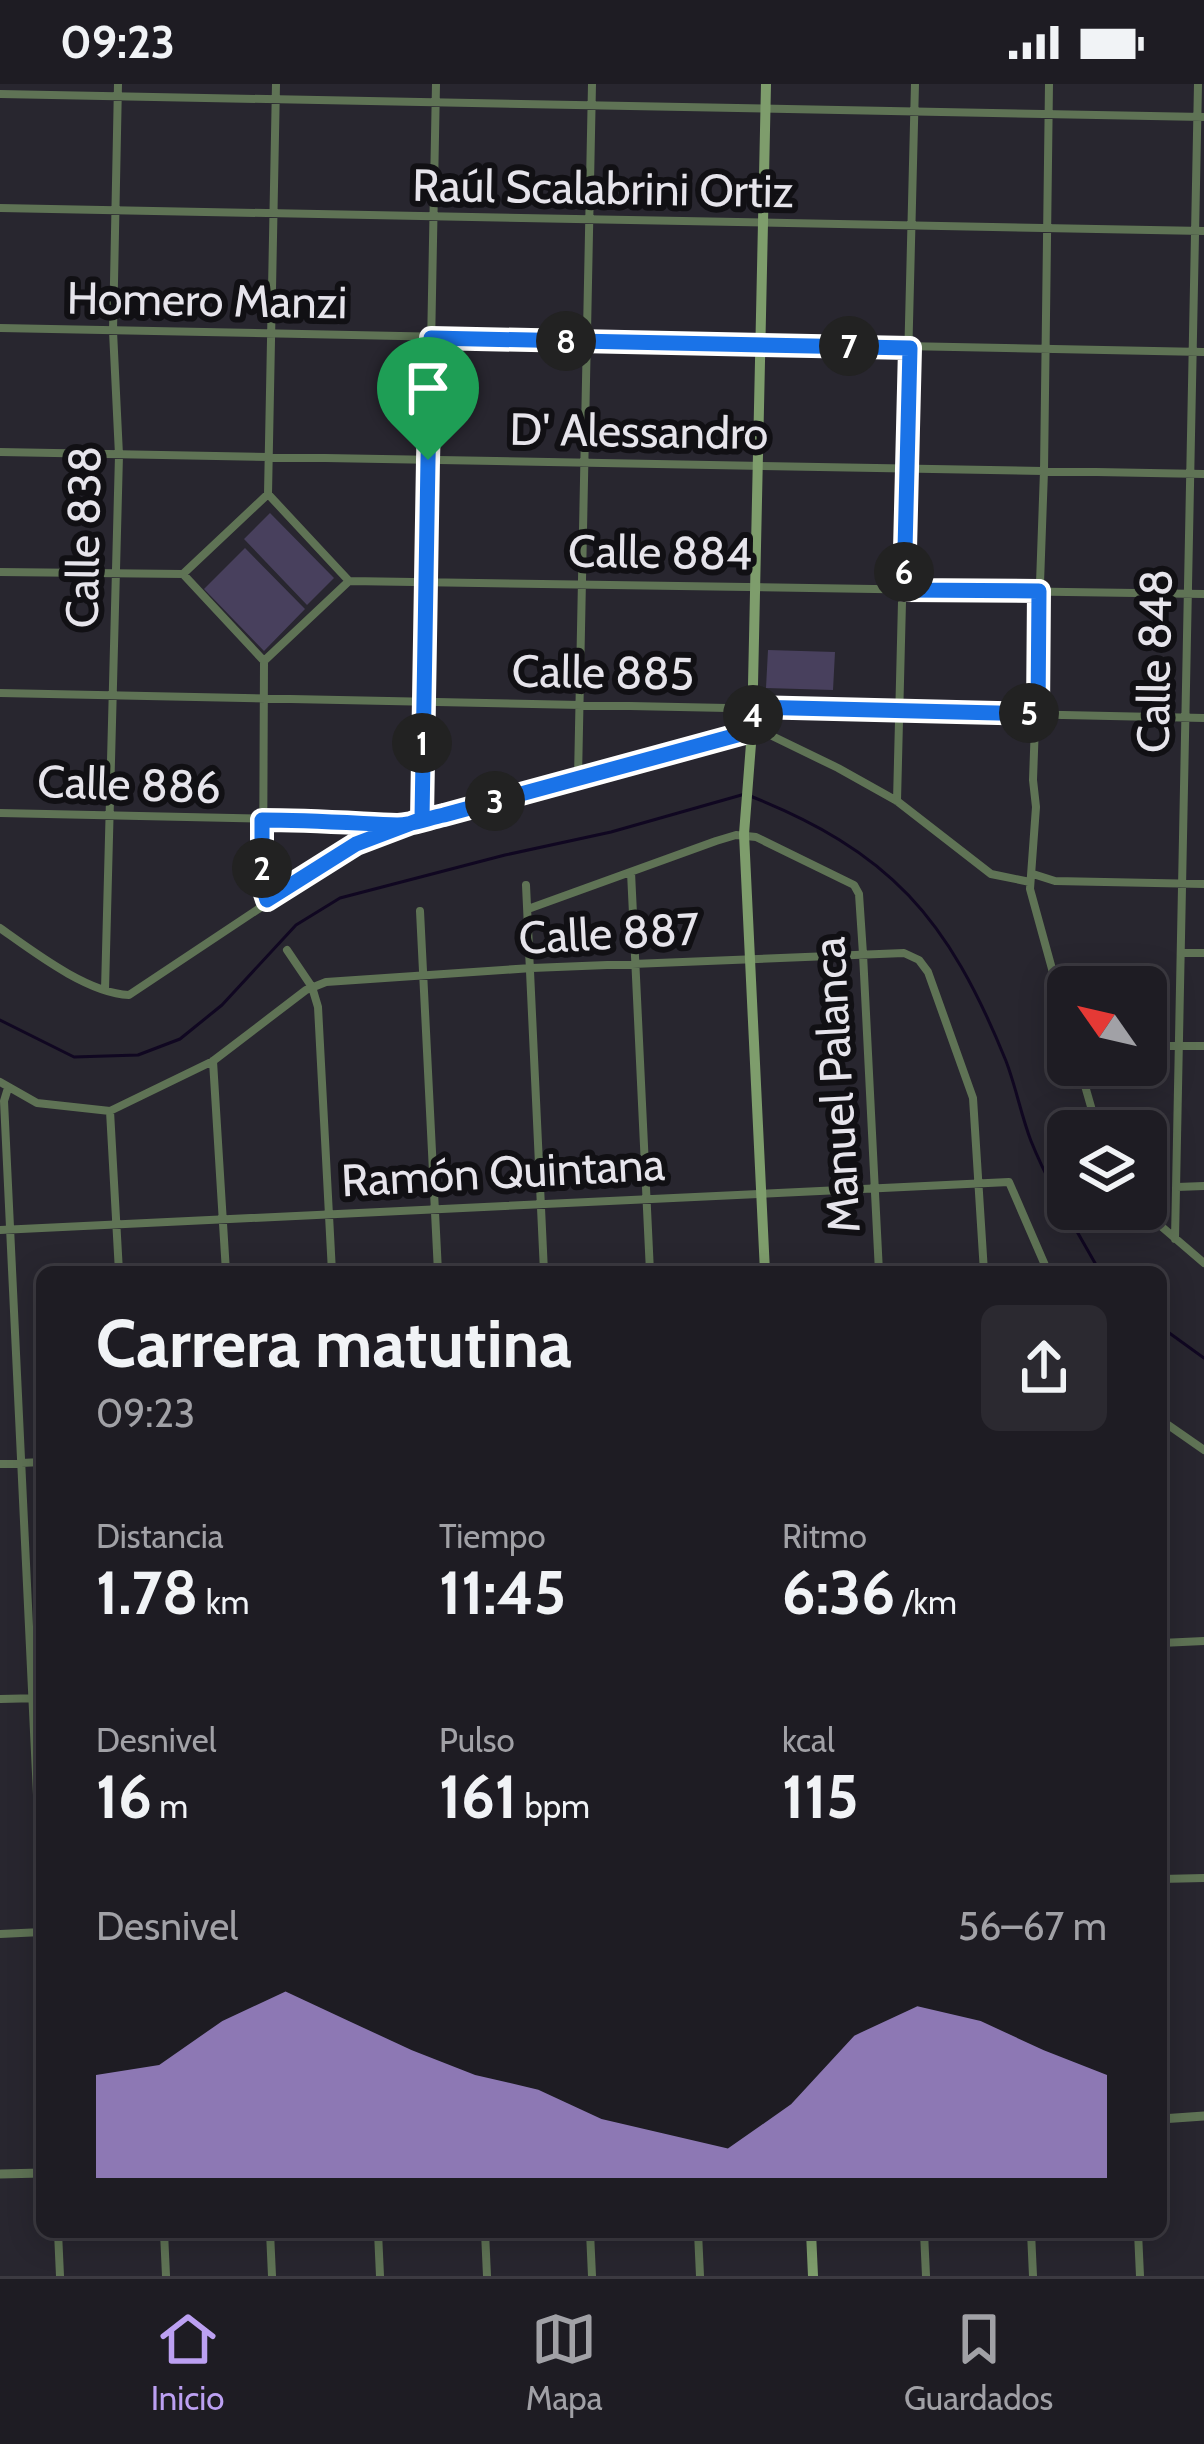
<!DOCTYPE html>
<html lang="es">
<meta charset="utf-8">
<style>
:root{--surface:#1e1c23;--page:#2b2930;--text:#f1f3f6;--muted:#a1a1a6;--line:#3c3a41;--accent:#bca0f2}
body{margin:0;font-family:Cabin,sans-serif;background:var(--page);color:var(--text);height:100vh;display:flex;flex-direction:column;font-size:45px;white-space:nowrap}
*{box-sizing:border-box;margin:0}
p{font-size:39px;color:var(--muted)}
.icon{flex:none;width:66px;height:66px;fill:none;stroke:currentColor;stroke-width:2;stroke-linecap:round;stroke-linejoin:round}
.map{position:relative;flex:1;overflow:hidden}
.side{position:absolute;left:36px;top:1182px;width:1131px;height:972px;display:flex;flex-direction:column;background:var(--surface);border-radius:18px;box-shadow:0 6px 30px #0003,0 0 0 3px var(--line)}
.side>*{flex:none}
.needle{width:78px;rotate:304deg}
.fabs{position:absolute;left:1047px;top:882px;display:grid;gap:24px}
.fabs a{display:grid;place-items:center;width:120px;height:120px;border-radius:18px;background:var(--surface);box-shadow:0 6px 30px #0003,0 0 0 3px var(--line);font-size:60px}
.pin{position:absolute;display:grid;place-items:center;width:102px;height:102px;color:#fff;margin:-123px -51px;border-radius:50% 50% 50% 0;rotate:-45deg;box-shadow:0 0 12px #0007}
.pin .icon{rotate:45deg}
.km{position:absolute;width:60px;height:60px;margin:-30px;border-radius:50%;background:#222;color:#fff;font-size:33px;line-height:60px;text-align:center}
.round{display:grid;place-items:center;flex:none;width:126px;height:126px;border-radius:18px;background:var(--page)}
.summary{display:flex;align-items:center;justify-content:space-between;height:204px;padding:0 60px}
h1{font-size:66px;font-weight:700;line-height:90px}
.stats{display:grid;grid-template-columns:repeat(3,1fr);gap:18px;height:204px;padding:12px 60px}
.stats div{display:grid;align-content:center}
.stats b{font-size:60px;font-weight:700}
.stats small{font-size:33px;font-weight:400}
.stats p{font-size:33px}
.chart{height:336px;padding:24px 60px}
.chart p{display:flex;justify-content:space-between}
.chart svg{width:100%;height:216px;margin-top:12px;fill:var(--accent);opacity:.7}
.status{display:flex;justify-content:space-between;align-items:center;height:84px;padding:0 60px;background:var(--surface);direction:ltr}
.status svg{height:33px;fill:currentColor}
.dock{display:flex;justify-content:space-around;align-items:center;height:168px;border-top:3px solid var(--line);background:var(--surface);font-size:33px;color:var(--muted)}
.dock a{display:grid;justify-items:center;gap:6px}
.dock .on{color:var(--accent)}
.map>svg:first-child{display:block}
</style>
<div class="status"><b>09:23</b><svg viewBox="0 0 49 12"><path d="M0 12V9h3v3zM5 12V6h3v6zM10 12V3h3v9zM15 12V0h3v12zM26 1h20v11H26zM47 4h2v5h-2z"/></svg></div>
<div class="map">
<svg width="1204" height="2192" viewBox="0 0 1204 2192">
<rect width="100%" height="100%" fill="#28262f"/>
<path fill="#48405d" d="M270,429L334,494L307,521L244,455Z
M245,464L305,525L264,567L204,505Z
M768,566L835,568L833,606L766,604Z"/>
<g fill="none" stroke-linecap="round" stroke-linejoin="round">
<path stroke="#100721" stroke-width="3" d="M0,936L74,973L138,971L180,955L222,921L296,841L340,814L505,771L611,748L745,710C891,767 948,834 1006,977C1016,1003 1021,1031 1031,1057C1049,1102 1076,1145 1100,1188
M1161,1243L1204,1274"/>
<path stroke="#5f7355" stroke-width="8" d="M1049,0L1044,387L1033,696L1036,723L1030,805L1068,943
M0,10L1204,33
M0,124L1204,147
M0,244L1204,268
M0,368L1204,390
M268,410L276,0
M0,488L183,490L264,577L349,497
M183,490L268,410L349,497L1204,510
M264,577L263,801L267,816
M0,609L1204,634
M578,694L592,0
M897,717L915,0
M0,729L377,737L400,741
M422,735L436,0
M631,788L650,1188
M1033,790L1055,797L1204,800
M526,801L544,1188
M528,825L716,757L736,751L756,753L854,801L859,810L863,870L879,1188
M420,827L438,1188
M0,844C34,868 87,909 129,911L356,760L422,735L743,647L768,650L838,684L897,717L991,790L1030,798
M287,866L312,903L318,923L332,1188
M1183,869H1204
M105,906L119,371L113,247L118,0
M1146,962H1204
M213,977L226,1188
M1079,981L1098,1047
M0,998L37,1019L110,1027L213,977L306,906L326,898L532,884L904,869L919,876L928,888L973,1014L984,1188
M8,1004L4,1017L42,1816
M110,1027L119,1188
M1177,1103L1204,1102
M1141,1125L1204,1179
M0,1146L1009,1098L1048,1188
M1175,1155L1198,0
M1161,1336L1204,1366
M0,1380L42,1378
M1161,1559L1204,1557
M0,1615L42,1614
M1161,1795L1204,1794
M0,1850L42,1848
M58,2148L60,2192
M164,2148L166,2192
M270,2148L272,2192
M378,2148L380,2192
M485,2148L487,2192
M590,2148L592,2192
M698,2148L700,2192
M924,2148L926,2192
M1031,2148L1033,2192
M1138,2148L1140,2192"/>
<path stroke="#5f7355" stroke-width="9" d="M1161,2035L1204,2032
M0,2090L42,2089"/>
<path stroke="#7e9d6c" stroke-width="10" d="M765,1188L744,750L752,647L766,0
M811,2148L813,2192"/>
</g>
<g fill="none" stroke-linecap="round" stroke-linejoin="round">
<defs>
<path id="route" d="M428,376L422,735L356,760L267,816L262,801V736C307,736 352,739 397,741C412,741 429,734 444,731L752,647L753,623L1038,630L1039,507L904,506L910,264L431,254L428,376"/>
</defs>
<use href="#route" stroke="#fff" stroke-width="24"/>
<use href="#route" stroke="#1a73e8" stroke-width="15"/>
</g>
<g text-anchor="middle" stroke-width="12" stroke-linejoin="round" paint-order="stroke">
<g font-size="45" fill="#e6e4eb" stroke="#111014">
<text transform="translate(603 104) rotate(1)" y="16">Raúl Scalabrini Ortiz</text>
<text transform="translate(207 216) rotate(1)" y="16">Homero Manzi</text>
<text transform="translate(639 347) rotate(1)" y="16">D' Alessandro</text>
<text transform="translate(83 453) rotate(-89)" y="16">Calle 838</text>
<text transform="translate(660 468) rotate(1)" y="16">Calle 884</text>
<text transform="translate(1154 577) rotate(-89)" y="16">Calle 848</text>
<text transform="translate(603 588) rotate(1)" y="16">Calle 885</text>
<text transform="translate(129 700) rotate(2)" y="16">Calle 886</text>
<text transform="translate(609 849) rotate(-3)" y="16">Calle 887</text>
<text transform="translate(836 1001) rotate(-93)" y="16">Manuel Palanca</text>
<text transform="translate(503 1088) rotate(-3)" y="16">Ramón Quintana</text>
</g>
</g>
</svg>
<div class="fabs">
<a><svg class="needle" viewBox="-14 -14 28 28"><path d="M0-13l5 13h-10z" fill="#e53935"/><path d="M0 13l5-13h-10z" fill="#a1a1a6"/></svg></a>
<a><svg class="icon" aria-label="layers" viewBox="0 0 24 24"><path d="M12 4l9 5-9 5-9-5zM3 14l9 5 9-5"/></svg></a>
</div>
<div class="pin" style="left:428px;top:376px;background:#1e9e55"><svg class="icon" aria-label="arrive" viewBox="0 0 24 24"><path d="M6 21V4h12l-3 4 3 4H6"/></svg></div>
<b class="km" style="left:422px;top:659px">1</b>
<b class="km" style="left:262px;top:784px">2</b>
<b class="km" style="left:495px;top:717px">3</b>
<b class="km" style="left:753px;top:631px">4</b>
<b class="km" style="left:1029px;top:629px">5</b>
<b class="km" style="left:904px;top:488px">6</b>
<b class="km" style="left:849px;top:262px">7</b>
<b class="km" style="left:566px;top:257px">8</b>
<section class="side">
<div class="summary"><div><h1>Carrera matutina</h1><p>09:23</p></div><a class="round"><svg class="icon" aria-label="share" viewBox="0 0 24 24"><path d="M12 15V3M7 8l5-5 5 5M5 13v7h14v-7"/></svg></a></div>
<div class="stats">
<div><p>Distancia</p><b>1.78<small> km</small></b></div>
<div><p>Tiempo</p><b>11:45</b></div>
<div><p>Ritmo</p><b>6:36<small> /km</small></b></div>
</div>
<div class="stats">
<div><p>Desnivel</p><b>16<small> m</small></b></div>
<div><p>Pulso</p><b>161<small> bpm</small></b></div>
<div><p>kcal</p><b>115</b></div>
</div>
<div class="chart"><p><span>Desnivel</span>56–67 m</p>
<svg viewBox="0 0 160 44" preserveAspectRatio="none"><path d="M0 44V23L10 21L20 12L30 6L40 12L50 18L60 23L70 26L80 32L90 35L100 38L110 29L120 15L130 9L140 12L150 18L160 23V44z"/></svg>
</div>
</section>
</div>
<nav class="dock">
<a class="on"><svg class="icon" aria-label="home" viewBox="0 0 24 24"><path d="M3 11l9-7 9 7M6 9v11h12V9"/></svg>Inicio</a>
<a><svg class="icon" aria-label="map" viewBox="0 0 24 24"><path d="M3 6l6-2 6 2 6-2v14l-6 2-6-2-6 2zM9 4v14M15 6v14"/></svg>Mapa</a>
<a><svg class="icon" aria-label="saved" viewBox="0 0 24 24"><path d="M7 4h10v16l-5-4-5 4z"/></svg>Guardados</a>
</nav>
